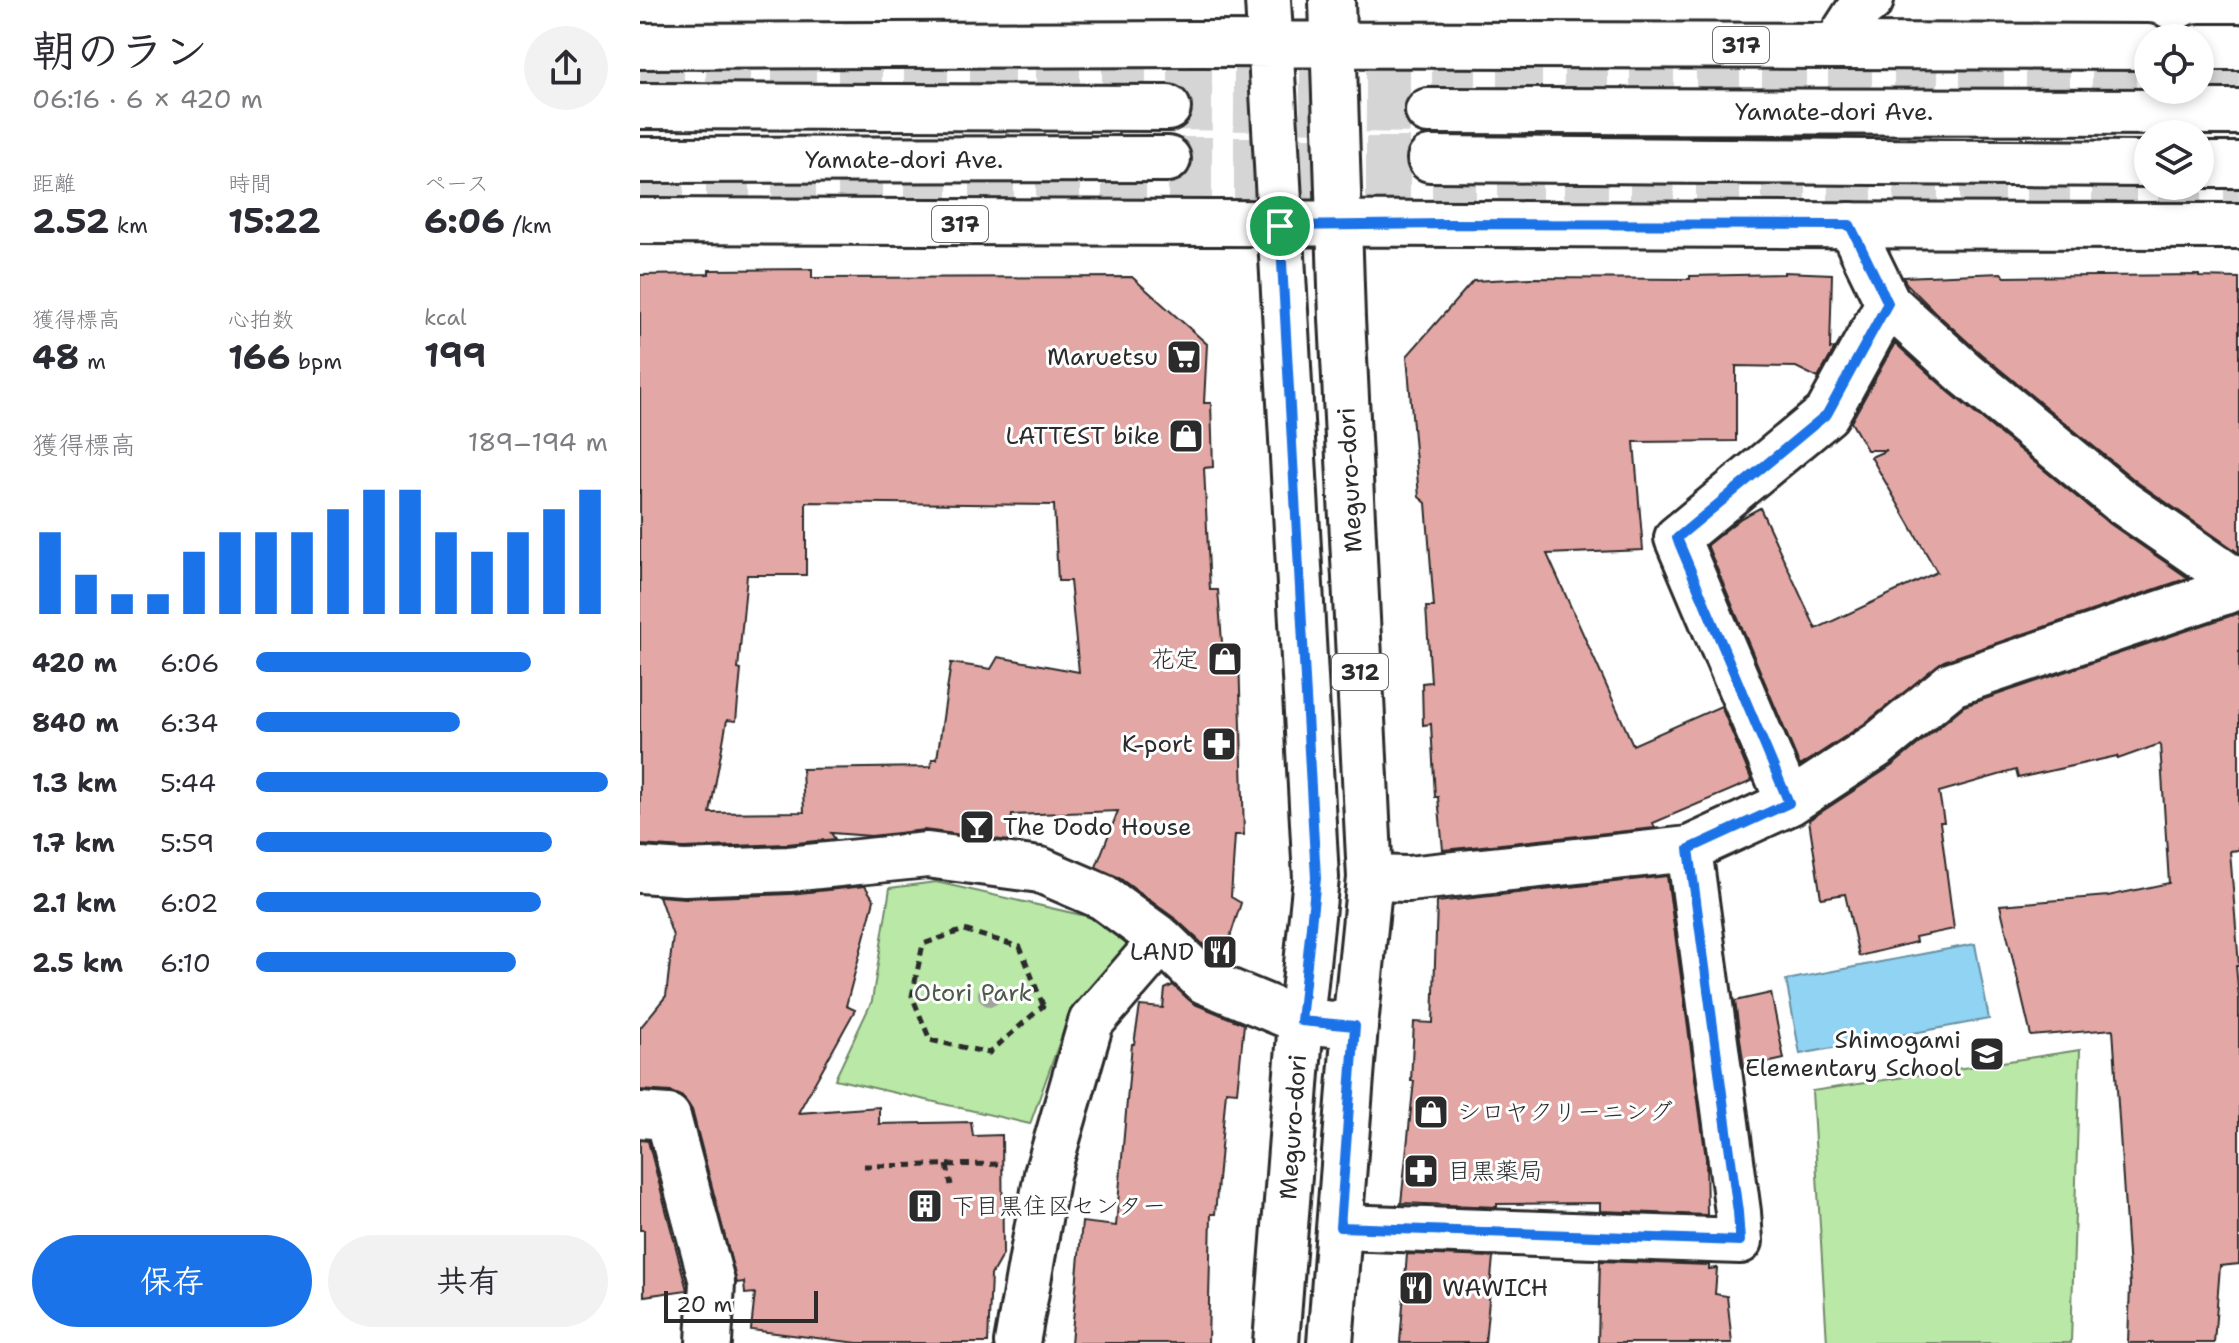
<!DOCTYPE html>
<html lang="ja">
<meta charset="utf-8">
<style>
:root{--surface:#fff;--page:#f2f2f3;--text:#2b2b33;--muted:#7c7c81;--accent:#1a73e8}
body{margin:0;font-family:"Shantell Sans","Klee One",sans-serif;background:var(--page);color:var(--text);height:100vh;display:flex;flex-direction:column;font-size:30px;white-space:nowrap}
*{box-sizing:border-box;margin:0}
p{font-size:26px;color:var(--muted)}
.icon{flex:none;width:44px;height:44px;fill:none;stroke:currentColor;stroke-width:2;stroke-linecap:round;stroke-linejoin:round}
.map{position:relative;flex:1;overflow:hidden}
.details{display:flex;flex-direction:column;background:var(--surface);width:640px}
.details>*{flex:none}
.fabs{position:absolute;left:1494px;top:24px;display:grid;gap:16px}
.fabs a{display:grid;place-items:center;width:80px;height:80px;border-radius:50%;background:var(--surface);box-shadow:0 4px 12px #0003;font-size:40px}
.scale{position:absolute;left:24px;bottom:20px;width:154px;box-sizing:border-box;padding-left:8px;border:4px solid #2b2b2b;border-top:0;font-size:22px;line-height:28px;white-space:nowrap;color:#2b2b2b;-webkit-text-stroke:6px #fff;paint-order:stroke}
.pin{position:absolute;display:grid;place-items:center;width:68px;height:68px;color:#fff;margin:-34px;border:4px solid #fff;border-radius:50%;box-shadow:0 2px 8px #0007}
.round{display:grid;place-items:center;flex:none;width:84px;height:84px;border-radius:42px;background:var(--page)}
.overview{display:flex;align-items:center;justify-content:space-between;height:136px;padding:0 32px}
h1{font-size:44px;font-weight:700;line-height:60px}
.stats{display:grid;grid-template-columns:repeat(3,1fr);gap:12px;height:136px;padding:8px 32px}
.stats div{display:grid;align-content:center}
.stats b{font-size:34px;font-weight:700}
.stats small{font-size:22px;font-weight:400}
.stats p{font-size:22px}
.chart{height:224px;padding:16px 32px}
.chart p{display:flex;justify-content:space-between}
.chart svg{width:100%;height:144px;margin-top:8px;stroke:var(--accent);stroke-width:6}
.action{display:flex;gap:16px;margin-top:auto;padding:16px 32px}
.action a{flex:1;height:92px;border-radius:48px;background:var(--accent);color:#fff;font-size:32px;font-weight:700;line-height:92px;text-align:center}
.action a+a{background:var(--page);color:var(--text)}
ul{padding:0 32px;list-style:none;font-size:26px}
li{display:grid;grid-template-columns:128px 96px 1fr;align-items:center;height:60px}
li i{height:20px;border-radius:10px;background:var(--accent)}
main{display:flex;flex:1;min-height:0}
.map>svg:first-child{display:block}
</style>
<main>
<section class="details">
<div class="overview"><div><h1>朝のラン</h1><p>06:16 · 6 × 420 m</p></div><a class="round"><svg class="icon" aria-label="share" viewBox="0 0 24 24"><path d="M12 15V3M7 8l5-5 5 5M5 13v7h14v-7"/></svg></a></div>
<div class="stats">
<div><p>距離</p><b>2.52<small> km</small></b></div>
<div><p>時間</p><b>15:22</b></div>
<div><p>ペース</p><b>6:06<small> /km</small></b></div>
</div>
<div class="stats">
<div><p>獲得標高</p><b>48<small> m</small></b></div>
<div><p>心拍数</p><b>166<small> bpm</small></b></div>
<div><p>kcal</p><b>199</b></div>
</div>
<div class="chart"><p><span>獲得標高</span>189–194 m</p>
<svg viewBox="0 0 160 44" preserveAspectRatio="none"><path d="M5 44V19M15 44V32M25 44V38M35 44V38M45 44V25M55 44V19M65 44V19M75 44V19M85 44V12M95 44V6M105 44V6M115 44V19M125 44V25M135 44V19M145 44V12M155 44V6"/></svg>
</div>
<ul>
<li><b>420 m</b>6:06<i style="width:78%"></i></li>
<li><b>840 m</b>6:34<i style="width:58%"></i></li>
<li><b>1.3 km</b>5:44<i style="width:100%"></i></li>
<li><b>1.7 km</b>5:59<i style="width:84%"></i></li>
<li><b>2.1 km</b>6:02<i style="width:81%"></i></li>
<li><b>2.5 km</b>6:10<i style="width:74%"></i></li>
</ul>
<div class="action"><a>保存</a><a>共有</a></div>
</section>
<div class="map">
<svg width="1599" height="1343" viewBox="0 0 1599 1343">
<rect width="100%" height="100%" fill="#fff"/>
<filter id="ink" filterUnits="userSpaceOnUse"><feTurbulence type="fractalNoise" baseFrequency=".0125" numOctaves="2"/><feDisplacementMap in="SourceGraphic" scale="16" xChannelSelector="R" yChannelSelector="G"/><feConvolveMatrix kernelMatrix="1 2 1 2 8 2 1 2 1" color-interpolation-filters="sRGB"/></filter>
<g filter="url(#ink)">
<path fill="#b9e8a7" stroke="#728a69" stroke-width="2" d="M296,882L459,919L488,946L430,1013L390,1124L195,1079L232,1001L250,888Z
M1440,1050L1431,1343H1187L1172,1091Z"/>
<path fill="#90d3f2" stroke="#6890a2" stroke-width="2" d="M1335,944L1349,1019L1160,1054L1146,980Z"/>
<path fill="#e3a8a5" stroke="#2b2b2b" stroke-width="2" fill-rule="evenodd" d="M172,269V278L492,277L567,344L564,403H571L573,467L564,468L570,590H578L583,655L599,654L604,835H595L591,897L601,903L582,962L537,920L478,877L456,867L478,811L372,815L369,841L284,830L231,836L191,833L195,839L147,844L44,848L0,845V275L69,274V270ZM166,502L414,505L418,581H430L439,672L358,657L351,669L311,663L297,759H292L291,767L162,769L164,812L70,813L87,720L96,721L101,670L98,669L107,575H166Z
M1144,272L1192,274L1190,349L1195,348L1178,378L1156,367L1096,366V441L994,442L1003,550L907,554L993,745L1081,706L1112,781L1013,823L1015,828L803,850L798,797H795L791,724L783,725L782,683L791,682L786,607H794L786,503L779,497L767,356L833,281L890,278L1050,279V276L1144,274Z
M1361,273L1365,277L1559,275V277L1599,278V553L1497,482L1341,354L1295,312L1266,283L1263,277Z
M1255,343L1309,392L1466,521L1548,578L1304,661L1224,724L1160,766L1067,545L1101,518L1120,508L1176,629L1297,572L1231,457L1247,450H1227L1211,422Z
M1599,613V850L1590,851L1599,966H1596L1599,999V1264L1580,1266L1574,1343H1488L1490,1285L1473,1029L1391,1036L1360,905L1468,896L1529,883L1520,744L1478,759L1477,756L1378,778L1376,770L1299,792L1304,822H1300L1314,929L1275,937L1276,942L1219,956L1205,894L1181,898L1169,820L1253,765L1324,706Z
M1027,876L1066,1158L1067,1215L960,1211V1203L857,1204V1207L761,1203L774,1081H771L774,1022L793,1023L797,902Z
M225,886L234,900L206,1006L215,1010L158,1113L239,1107V1124L331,1122L333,1136L362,1135L363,1254L351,1275L348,1343H218L111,1330L115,1293L105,1294L104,1282L97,1283L52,1110L43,1097L31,1092L0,1090V1028L26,996L33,936L19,896L45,898L150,894Z
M533,985L554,1004L604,1024L597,1092L586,1091L575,1214H571L568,1343H431L442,1222L476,1226L492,1044H494L500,1006L523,1008L525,989Z
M1131,993L1144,1059L1104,1068L1095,1001Z
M0,1140L8,1141L47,1290L4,1296V1230H0Z
M767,1254L853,1257L845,1343H760Z
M960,1261L1069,1265V1269L1077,1268L1075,1294L1087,1296L1092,1343H958Z"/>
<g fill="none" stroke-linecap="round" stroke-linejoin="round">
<path stroke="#d5d5d5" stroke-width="44" stroke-dasharray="44 22" stroke-linecap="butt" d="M528,108L788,111
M528,159H790"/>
<path stroke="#d5d5d5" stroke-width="44" stroke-dasharray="44 22" stroke-linecap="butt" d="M0,74L1508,79
M1560,79L1599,80
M0,193L1599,195"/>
<defs>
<path id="minor" d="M1196,45L1218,11L1231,0
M1210,225L1248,303L1325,373L1482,502L1599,583
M1149,803L1037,538L1187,414L1248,303
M0,870L44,873L149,869L287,855L400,870L463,897L522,940L564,981L661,1021L715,1026
M730,878L768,879L1049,849L1149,803L1239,744L1312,684L1599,587
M0,1115L28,1117L72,1282L69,1343
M700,1227L1100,1241L1098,1212L1049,849
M377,1343L407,1174L451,1022L522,940"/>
<path id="major" d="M628,0L676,878L661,1021L636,1343
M0,46L557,44L1508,47
M1560,47H1599
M0,106L528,108
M788,111L1599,112
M790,159L1508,164
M0,160L528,159
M1560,165H1599
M0,221C533,225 1066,225 1599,226
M690,1343L715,1026L730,878L702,318L692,0"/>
</defs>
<use href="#minor" stroke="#2b2b2b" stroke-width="50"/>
<use href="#major" stroke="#2b2b2b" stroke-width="50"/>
<path stroke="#2b2b2b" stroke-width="5" stroke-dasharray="8 6" stroke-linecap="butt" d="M403,1005L380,947L324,930L283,944L272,996L290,1040L349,1053L404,1005
M307,1165L311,1185
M224,1166L359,1164"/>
<use href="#minor" stroke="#fff" stroke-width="44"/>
<use href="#major" stroke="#fff" stroke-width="44"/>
</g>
<circle fill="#9ea49b" cx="350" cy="994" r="12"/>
</g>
<g fill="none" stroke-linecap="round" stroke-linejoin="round" filter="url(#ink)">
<defs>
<path id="route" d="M806,224L1210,225L1248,303L1187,414L1037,538L1149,803L1049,849L1098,1212L1100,1241L700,1227L715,1026L661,1021L676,878L640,226Z"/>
</defs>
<use href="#route" stroke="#fff" stroke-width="16"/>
<use href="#route" stroke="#1a73e8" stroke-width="10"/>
</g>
<defs>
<symbol id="supermarket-square" viewBox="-11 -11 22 22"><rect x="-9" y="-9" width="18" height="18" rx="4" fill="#2b2b2b" stroke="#fff"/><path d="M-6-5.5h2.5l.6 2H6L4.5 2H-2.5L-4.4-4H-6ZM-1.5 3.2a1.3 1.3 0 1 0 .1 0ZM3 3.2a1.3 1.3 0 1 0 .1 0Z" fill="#fff"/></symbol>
<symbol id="shop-square" viewBox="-11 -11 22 22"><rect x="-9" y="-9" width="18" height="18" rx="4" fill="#2b2b2b" stroke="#fff"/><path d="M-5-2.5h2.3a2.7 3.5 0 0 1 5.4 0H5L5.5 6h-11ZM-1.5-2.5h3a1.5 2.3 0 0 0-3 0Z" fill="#fff"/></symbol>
<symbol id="pharmacy-square" viewBox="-11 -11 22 22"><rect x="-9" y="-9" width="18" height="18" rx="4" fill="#2b2b2b" stroke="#fff"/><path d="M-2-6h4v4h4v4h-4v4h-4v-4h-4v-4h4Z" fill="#fff"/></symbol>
<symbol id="bar-square" viewBox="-11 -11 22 22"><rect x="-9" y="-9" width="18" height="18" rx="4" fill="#2b2b2b" stroke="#fff"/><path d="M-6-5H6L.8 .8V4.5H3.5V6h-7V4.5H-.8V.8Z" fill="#fff"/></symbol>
<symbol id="restaurant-square" viewBox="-11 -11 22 22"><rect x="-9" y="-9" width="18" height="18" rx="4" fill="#2b2b2b" stroke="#fff"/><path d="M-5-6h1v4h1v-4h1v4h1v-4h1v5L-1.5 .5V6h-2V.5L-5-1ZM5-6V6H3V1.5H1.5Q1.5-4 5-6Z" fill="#fff"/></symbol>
<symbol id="school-square" viewBox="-11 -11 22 22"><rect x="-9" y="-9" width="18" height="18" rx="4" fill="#2b2b2b" stroke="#fff"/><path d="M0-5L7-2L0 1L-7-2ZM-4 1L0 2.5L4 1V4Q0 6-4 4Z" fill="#fff"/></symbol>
<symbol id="building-square" viewBox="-11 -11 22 22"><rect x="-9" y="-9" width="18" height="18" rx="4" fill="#2b2b2b" stroke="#fff"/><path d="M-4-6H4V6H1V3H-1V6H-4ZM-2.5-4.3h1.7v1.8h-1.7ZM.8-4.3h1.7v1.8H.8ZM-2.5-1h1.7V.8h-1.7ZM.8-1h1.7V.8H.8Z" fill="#fff"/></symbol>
</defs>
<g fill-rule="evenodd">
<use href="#supermarket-square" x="524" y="337" width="40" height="40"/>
<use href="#shop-square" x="526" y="416" width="40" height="40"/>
<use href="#shop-square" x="565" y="639" width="40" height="40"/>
<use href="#pharmacy-square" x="559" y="724" width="40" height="40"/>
<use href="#bar-square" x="317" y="807" width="40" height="40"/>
<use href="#restaurant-square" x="560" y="932" width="40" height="40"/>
<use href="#school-square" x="1327" y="1034" width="40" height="40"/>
<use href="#shop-square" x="771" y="1092" width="40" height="40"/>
<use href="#pharmacy-square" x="761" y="1151" width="40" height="40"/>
<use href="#building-square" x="265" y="1186" width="40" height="40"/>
<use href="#restaurant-square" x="756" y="1268" width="40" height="40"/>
</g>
<g text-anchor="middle" stroke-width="6" stroke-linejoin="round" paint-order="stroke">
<g fill="#fff" stroke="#6b6b6b" stroke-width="2">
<rect x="1073" y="27" width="56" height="36" rx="6"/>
<rect x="292" y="206" width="56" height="36" rx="6"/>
<rect x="692" y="654" width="56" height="36" rx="6"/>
</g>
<g font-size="22" font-weight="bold" fill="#2b2b2b">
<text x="1101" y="53">317</text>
<text x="320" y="232">317</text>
<text x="720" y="680">312</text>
</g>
<g font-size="24" fill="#2b2b2b" stroke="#fff">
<text x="1194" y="120">Yamate-dori Ave.</text>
<text x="264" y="168">Yamate-dori Ave.</text>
<text transform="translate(710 480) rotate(-93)" y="8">Meguro-dori</text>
<text transform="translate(653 1127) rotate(-86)" y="8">Meguro-dori</text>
</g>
<g font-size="24" fill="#2b2b2b" stroke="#fff" text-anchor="end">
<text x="518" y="365">Maruetsu</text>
<text x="520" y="444">LATTEST bike</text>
<text x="559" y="667">花定</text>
<text x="553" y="752">K-port</text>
<text x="363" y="835" text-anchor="start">The Dodo House</text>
<text x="554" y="960">LAND</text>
<text x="1321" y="1048">Shimogami<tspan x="1321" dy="28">Elementary School</tspan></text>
<text x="817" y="1120" text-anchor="start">シロヤクリーニング</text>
<text x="807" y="1179" text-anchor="start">目黒薬局</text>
<text x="311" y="1214" text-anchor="start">下目黒住区センター</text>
<text x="802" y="1296" text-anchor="start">WAWICH</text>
</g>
<g font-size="24" fill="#4e5a4a" stroke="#fff">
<text x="333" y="1001">Otori Park</text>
</g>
</g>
</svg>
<div class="fabs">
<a><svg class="icon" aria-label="locate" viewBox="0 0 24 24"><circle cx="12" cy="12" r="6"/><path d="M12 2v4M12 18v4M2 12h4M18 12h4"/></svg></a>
<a><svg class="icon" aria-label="layers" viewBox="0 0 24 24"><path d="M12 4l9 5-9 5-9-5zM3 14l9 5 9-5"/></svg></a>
</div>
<div class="scale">20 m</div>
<div class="pin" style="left:640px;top:226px;background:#1e9e55"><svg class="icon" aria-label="arrive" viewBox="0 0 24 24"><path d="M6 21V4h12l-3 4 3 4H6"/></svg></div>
</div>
</main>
